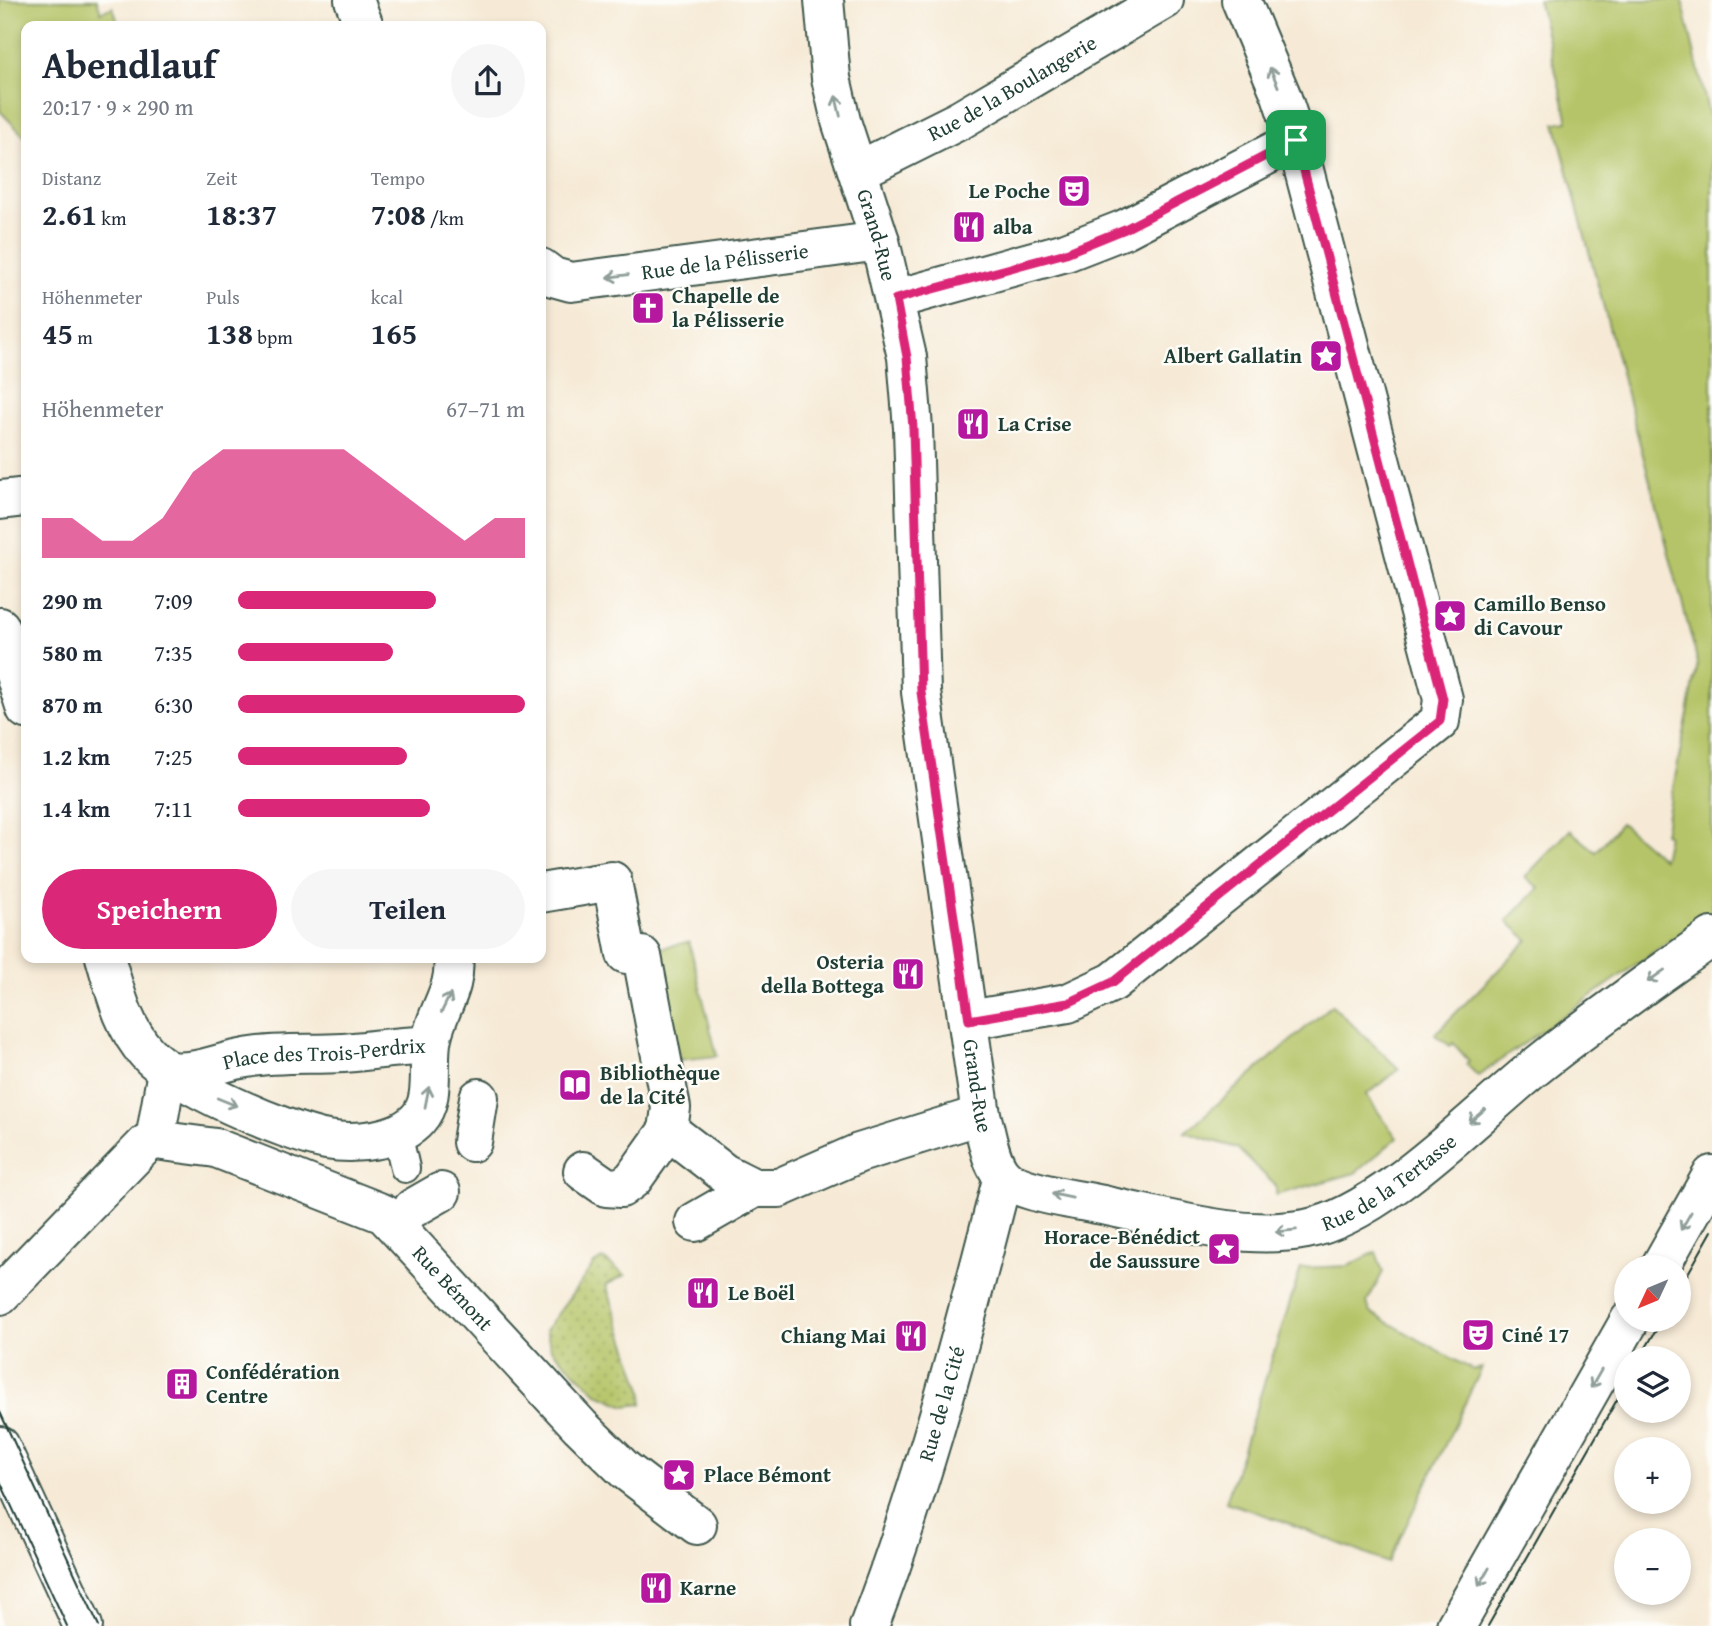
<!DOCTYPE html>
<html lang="de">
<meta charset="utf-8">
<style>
:root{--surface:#fff;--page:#f6f6f7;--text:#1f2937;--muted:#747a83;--accent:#db2777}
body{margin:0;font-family:"Gentium Book Plus",serif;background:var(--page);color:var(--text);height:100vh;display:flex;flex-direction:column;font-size:26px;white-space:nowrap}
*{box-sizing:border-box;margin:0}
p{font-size:23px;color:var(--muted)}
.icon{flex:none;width:38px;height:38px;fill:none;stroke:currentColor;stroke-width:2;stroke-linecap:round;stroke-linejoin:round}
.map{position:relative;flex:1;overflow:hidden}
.panel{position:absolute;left:21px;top:21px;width:525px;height:942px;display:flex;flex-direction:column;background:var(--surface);border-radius:14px;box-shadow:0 4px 10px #0003}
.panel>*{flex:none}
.needle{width:46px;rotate:226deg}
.buttons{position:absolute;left:1614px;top:1255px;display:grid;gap:14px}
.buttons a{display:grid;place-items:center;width:77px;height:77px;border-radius:50%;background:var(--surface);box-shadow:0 4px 10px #0003;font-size:35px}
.pin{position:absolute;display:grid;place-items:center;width:60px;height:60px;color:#fff;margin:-30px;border-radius:14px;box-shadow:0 4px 10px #0006}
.round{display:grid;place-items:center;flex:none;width:74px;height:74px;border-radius:37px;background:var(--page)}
.headline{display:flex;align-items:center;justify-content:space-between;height:119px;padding:0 21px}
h1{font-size:38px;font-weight:700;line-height:52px}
.figures{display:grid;grid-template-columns:repeat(3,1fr);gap:10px;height:119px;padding:7px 21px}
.figures div{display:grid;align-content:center}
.figures b{font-size:30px;font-weight:700}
.figures small{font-size:19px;font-weight:400}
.figures p{font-size:19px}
.chart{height:196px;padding:14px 21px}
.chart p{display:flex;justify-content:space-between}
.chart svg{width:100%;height:126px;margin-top:7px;fill:var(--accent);opacity:.7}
.button{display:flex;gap:14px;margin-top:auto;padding:14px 21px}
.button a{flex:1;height:80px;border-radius:42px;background:var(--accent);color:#fff;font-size:28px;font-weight:700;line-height:80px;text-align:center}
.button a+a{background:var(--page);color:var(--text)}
ul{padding:0 21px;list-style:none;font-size:23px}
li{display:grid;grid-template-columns:112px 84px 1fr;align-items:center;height:52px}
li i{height:18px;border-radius:9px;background:var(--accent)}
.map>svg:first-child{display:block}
</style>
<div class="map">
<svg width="1712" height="1626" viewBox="0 0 1712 1626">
<defs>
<pattern id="grass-dots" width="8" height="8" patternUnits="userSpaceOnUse" patternTransform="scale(1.75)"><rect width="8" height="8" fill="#b5c467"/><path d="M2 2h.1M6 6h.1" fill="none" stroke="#93a056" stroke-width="1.8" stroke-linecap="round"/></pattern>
</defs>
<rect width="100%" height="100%" fill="#fdfcf7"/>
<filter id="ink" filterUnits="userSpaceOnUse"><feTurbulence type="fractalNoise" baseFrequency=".0143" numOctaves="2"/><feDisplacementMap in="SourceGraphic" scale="14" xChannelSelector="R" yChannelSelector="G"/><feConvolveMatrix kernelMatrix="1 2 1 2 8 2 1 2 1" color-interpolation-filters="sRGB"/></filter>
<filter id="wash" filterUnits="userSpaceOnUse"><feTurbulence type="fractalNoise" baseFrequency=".00686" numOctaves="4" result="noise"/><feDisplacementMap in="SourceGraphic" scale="28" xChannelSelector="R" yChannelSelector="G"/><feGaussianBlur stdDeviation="1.57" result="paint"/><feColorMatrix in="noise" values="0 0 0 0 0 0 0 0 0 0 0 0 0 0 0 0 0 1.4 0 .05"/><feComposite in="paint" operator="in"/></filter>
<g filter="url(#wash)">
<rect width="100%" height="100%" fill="#f6ead6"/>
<path fill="url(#grass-dots)" stroke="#6a804e" stroke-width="2" d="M603,1259L625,1275L606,1285L643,1392L642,1404L625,1406L598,1394L551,1349L546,1330L594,1264Z"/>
<path fill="#b5c467" stroke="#6a804e" stroke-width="2" d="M0,0H97L101,12L113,7L119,26H26V138L0,111Z
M1538,0H1682L1712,128V911L1478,1076L1466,1064L1469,1061L1453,1043L1450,1046L1435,1034L1528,940L1507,921L1539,888L1525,877L1570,830L1596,852L1621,823L1663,859L1668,835L1664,833L1698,663L1555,123L1568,121Z
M689,942L717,1056L679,1060L655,949Z
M1332,1005L1399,1069L1366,1095L1397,1138L1355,1173L1276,1195V1186L1237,1148L1185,1132Z
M1376,1252L1383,1272L1367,1302L1370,1312L1473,1370L1482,1368L1388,1563L1283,1521L1226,1502L1301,1268L1348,1266Z"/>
</g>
<g filter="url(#ink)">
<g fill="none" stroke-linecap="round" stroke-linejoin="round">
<defs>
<path id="lane" d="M397,1133L405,1168"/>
<g id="street">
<path d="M354,0L364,26"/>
<path id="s1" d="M824,0L831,78L841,121L880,241L907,357L913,428L921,692L981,1115C987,1134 989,1160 1002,1175C1018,1194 1083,1200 1107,1206C1171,1219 1240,1241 1306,1229C1379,1216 1475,1116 1533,1069C1591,1022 1652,980 1712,937"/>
<path id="s2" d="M858,171L960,120L1164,0"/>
<path id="s3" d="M541,268L553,277L571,282L880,241"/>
<path d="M896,299L1066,252L1125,229L1296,140"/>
<path d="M0,500L26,497"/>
<path d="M0,627L26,709"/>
<path d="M541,893L612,881L626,954L642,956L671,1108L668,1130L633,1179L621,1188L606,1187L583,1171"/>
<path d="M105,957C115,991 123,1027 147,1053C176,1085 285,1132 327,1140C354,1145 399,1141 418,1119C437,1098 426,1063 432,1037C438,1008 457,989 453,957"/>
<path d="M969,1020L1068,1003L1113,982L1440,721L1443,699L1296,140L1281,95L1241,0"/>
<path id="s4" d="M167,1071C200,1074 215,1063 246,1058C278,1052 311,1055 343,1053C373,1051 400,1045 430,1046"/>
<path d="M668,1130L724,1173L754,1188H779L859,1153L981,1115"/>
<path id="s5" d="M155,1140L216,1148L384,1214L580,1426L625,1470L697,1525"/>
<path d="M472,1142L479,1098"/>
<path d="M413,1208L441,1192"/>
<path d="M695,1222L754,1188"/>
<path d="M1660,1267L1712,1175"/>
<path d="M0,1295L147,1143L155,1140L167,1071"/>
<path d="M0,1446L83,1626"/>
<path id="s6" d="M869,1626C925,1480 964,1328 1003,1176"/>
<path d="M1456,1626L1630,1320"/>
</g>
</defs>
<use href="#lane" stroke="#3f574c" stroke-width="32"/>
<use href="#street" stroke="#3f574c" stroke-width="42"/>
<use href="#lane" stroke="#fff" stroke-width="28"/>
<use href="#street" stroke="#fff" stroke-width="38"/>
<path stroke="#1f3d34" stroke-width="2" d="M1678,1291L1712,1231
M1640,1358L1662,1320
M0,1412L99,1626
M0,1481L67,1626
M1488,1626L1626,1384"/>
</g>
<defs><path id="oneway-shaft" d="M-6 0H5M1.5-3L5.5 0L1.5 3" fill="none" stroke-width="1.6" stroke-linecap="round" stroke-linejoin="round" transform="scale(1.75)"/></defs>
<g stroke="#8f9e9a">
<use href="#oneway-shaft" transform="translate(1274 77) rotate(-113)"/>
<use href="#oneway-shaft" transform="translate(838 106) rotate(-103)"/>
<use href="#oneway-shaft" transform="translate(618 276) rotate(172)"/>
<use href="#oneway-shaft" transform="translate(1656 976) rotate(145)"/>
<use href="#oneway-shaft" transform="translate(446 1003) rotate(-64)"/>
<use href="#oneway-shaft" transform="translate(427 1097) rotate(-79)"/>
<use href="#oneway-shaft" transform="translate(227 1102) rotate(22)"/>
<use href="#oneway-shaft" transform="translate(1477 1116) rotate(139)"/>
<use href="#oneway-shaft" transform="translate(1062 1196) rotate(-168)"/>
<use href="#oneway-shaft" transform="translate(1686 1221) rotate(120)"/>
<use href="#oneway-shaft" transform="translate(1286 1231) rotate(174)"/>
<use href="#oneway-shaft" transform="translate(1596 1379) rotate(120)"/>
<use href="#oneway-shaft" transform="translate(1484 1577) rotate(120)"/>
</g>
</g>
<g fill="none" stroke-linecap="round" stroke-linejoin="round" filter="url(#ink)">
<defs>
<path id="route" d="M1296,140L1443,699L1440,721L1113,982L1068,1003L969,1020L921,692L913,428L907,357L896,299L1066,253L1125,229Z"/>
</defs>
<use href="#route" stroke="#fff" stroke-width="14"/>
<use href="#route" stroke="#db2777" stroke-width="9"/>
</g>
<defs>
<symbol id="theatre-square" viewBox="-11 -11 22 22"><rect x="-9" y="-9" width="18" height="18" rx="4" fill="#b5179e" stroke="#fdfcf7"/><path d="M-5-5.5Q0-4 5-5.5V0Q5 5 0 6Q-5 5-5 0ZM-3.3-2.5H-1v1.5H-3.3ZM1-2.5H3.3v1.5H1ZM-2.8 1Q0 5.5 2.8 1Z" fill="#fff"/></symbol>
<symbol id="restaurant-square" viewBox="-11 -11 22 22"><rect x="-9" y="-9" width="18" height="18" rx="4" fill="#b5179e" stroke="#fdfcf7"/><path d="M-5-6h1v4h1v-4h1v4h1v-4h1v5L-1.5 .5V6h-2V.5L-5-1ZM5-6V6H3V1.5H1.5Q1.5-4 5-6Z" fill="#fff"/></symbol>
<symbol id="church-square" viewBox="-11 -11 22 22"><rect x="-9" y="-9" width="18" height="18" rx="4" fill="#b5179e" stroke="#fdfcf7"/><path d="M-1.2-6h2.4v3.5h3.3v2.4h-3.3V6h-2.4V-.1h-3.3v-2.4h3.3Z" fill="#fff"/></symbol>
<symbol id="sight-square" viewBox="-11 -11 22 22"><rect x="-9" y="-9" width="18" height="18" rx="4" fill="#b5179e" stroke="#fdfcf7"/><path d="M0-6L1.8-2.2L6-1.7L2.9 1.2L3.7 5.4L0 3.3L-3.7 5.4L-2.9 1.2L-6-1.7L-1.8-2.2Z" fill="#fff"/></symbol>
<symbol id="library-square" viewBox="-11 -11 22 22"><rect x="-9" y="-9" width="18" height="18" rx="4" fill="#b5179e" stroke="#fdfcf7"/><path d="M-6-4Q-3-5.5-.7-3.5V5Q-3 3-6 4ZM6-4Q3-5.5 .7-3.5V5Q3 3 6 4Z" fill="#fff"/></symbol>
<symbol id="building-square" viewBox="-11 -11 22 22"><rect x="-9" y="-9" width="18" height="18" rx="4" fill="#b5179e" stroke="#fdfcf7"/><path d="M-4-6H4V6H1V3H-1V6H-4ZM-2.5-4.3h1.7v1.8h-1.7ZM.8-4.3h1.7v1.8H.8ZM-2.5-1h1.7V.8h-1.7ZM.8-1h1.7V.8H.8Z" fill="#fff"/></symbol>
</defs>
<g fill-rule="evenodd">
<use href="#theatre-square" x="1055" y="172" width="38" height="38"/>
<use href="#restaurant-square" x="950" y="208" width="38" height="38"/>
<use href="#church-square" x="629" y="289" width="38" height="38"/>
<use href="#sight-square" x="1307" y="337" width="38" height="38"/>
<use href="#restaurant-square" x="954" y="405" width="38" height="38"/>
<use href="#sight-square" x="1431" y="597" width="38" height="38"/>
<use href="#restaurant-square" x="889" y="955" width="38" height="38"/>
<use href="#library-square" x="556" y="1066" width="38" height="38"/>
<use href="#sight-square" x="1205" y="1230" width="38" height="38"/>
<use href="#restaurant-square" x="684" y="1274" width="38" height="38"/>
<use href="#theatre-square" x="1459" y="1316" width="38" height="38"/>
<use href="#restaurant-square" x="892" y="1317" width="38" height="38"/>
<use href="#building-square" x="163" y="1365" width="38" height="38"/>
<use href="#sight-square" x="660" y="1456" width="38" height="38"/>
<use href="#restaurant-square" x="637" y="1569" width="38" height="38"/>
</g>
<g text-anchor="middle" stroke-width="5" stroke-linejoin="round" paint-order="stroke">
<g font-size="21" fill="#1f3d34" stroke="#fdfcf7">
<text dy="7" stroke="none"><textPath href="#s2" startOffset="175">Rue de la Boulangerie</textPath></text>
<text dy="7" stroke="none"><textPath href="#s1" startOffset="242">Grand-Rue</textPath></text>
<text dy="7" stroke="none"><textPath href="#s3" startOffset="189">Rue de la Pélisserie</textPath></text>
<text dy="7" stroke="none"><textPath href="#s4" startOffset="159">Place des Trois-Perdrix</textPath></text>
<text dy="7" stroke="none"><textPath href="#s1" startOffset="1101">Grand-Rue</textPath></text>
<text dy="7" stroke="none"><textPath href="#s1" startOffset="1603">Rue de la Tertasse</textPath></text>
<text dy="7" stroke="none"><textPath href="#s5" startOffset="343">Rue Bémont</textPath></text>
<text dy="7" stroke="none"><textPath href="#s6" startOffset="234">Rue de la Cité</textPath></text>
</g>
<g font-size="21" font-weight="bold" fill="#1f3d34" stroke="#fdfcf7" text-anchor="start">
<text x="1050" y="198" text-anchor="end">Le Poche</text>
<text x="993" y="234">alba</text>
<text x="672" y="303">Chapelle de<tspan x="672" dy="24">la Pélisserie</tspan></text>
<text x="1302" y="363" text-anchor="end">Albert Gallatin</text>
<text x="998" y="431">La Crise</text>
<text x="1474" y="611">Camillo Benso<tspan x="1474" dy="24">di Cavour</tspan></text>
<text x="884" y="969" text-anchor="end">Osteria<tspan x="884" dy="24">della Bottega</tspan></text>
<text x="600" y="1080">Bibliothèque<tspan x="600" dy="24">de la Cité</tspan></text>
<text x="1200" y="1244" text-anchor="end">Horace-Bénédict<tspan x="1200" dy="24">de Saussure</tspan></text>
<text x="728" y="1300">Le Boël</text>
<text x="1502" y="1342">Ciné 17</text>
<text x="886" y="1343" text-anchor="end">Chiang Mai</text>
<text x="206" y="1379">Confédération<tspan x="206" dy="24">Centre</tspan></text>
<text x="704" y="1482">Place Bémont</text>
<text x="680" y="1595">Karne</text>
</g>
</g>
</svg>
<div class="buttons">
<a><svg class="needle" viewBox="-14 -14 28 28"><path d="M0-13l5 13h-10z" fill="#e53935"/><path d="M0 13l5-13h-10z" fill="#747a83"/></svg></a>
<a><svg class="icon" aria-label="layers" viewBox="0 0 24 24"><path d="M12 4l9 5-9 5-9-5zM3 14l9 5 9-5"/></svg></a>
<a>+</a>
<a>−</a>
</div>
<div class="pin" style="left:1296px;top:140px;background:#1e9e55"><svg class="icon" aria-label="arrive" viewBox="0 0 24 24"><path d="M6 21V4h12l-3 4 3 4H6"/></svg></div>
<section class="panel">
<div class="headline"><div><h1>Abendlauf</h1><p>20:17 · 9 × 290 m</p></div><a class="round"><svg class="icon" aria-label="share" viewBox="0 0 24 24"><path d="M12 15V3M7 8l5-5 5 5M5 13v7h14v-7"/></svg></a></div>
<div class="figures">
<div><p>Distanz</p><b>2.61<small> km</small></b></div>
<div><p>Zeit</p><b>18:37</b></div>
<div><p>Tempo</p><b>7:08<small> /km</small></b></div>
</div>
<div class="figures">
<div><p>Höhenmeter</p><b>45<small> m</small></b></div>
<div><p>Puls</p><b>138<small> bpm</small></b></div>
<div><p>kcal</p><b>165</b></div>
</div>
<div class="chart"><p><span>Höhenmeter</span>67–71 m</p>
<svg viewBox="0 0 160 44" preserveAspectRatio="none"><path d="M0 44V30L10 30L20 38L30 38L40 30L50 14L60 6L70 6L80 6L90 6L100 6L110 14L120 22L130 30L140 38L150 30L160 30V44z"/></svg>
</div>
<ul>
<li><b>290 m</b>7:09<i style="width:69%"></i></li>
<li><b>580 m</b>7:35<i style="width:54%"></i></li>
<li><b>870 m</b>6:30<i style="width:100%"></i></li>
<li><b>1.2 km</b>7:25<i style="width:59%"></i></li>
<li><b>1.4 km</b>7:11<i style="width:67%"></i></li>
</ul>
<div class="button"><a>Speichern</a><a>Teilen</a></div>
</section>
</div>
